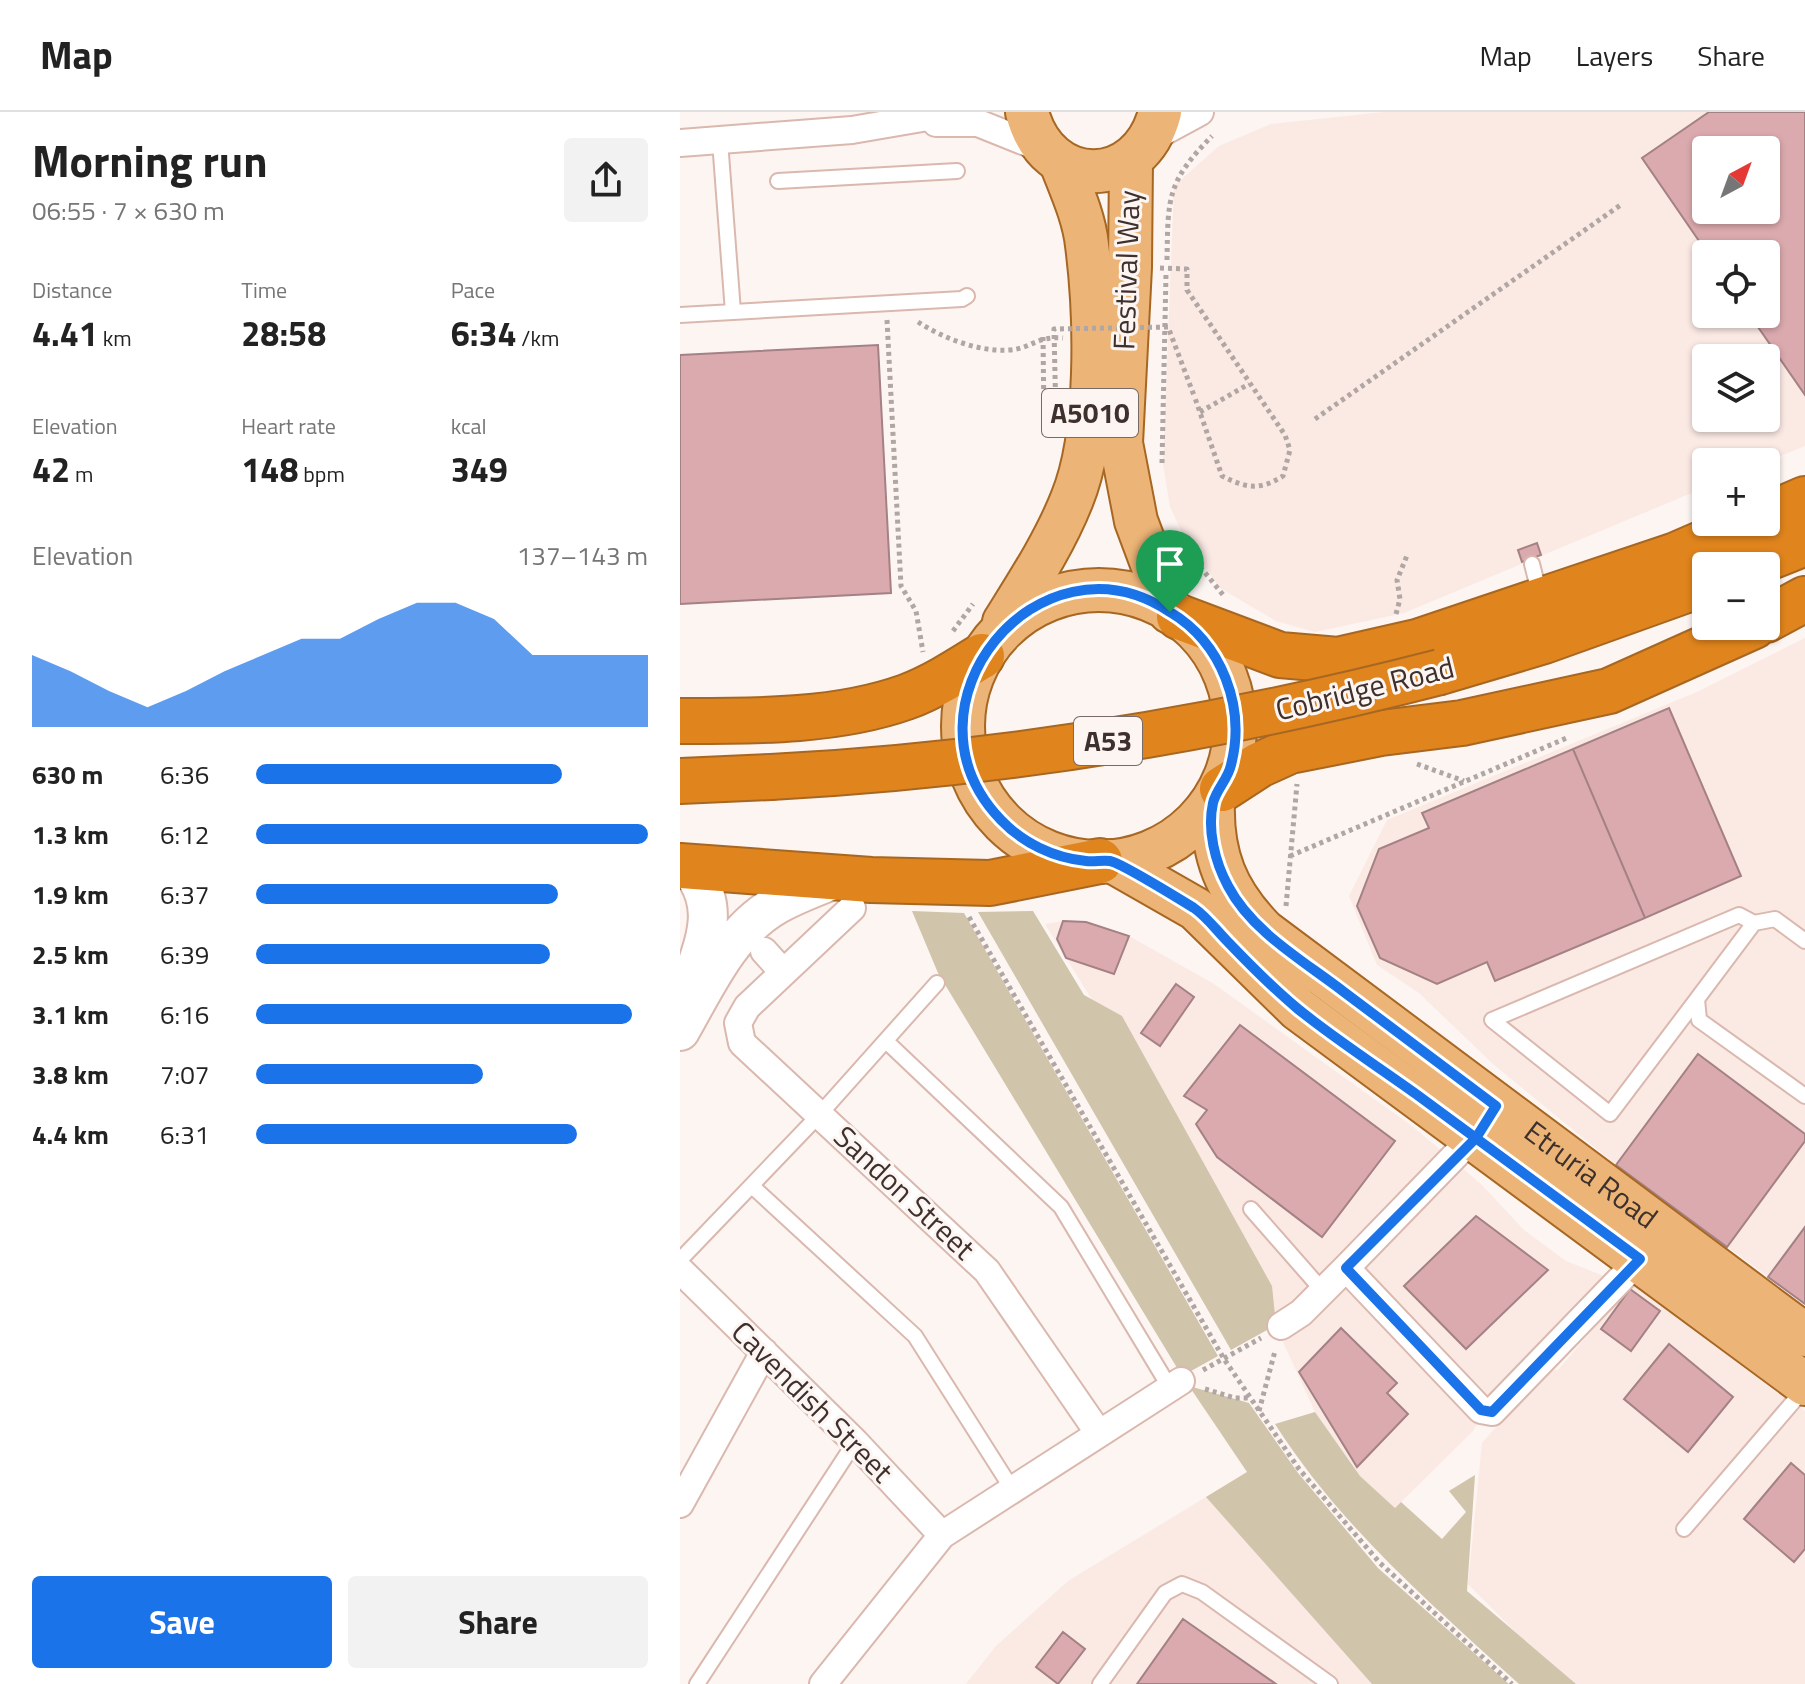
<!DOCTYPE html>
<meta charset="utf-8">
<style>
:root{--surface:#fff;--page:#f2f2f2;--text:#222;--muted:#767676;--line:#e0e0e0;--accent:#1a73e8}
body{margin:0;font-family:"Titillium Web",sans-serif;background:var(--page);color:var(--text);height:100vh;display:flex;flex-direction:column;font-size:30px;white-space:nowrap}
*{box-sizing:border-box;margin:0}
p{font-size:26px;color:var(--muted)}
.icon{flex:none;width:44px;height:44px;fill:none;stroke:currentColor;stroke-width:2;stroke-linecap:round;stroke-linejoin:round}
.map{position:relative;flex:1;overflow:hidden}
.panel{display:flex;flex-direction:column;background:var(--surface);width:680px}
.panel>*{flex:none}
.needle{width:52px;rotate:41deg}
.buttons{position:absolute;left:1012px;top:24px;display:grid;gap:16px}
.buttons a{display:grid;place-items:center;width:88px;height:88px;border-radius:8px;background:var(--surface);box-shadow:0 2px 6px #0004;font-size:40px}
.pin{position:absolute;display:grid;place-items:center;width:68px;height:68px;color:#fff;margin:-82px -34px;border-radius:50% 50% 50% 0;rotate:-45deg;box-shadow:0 0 8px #0007}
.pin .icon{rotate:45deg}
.round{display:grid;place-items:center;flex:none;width:84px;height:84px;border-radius:8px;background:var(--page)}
.summary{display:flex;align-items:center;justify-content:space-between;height:136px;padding:0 32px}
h1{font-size:44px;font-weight:700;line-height:60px}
.stats{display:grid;grid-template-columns:repeat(3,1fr);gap:12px;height:136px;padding:8px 32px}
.stats div{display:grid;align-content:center}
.stats b{font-size:34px;font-weight:700}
.stats small{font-size:22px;font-weight:400}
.stats p{font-size:22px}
.chart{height:224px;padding:16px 32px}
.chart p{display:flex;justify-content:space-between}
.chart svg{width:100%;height:144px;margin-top:8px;fill:var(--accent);opacity:.7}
.button{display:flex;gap:16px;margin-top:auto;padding:16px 32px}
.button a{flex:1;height:92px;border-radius:8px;background:var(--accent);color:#fff;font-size:32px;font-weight:700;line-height:92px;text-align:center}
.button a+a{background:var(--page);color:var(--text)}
ul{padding:0 32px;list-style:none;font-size:26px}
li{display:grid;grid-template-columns:128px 96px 1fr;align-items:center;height:60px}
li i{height:20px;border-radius:10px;background:var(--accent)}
header{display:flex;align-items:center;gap:48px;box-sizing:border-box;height:112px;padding:0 40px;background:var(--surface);border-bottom:2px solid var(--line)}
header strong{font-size:38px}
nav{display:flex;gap:44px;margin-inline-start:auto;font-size:28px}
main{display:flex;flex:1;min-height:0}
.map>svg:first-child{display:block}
</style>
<header>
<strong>Map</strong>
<nav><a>Map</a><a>Layers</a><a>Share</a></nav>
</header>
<main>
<section class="panel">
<div class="summary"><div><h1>Morning run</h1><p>06:55 · 7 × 630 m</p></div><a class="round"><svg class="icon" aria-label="share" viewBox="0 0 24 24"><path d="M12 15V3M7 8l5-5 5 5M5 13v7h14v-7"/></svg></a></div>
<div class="stats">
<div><p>Distance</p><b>4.41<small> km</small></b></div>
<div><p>Time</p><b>28:58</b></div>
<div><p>Pace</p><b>6:34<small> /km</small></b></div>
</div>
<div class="stats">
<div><p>Elevation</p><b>42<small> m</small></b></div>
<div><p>Heart rate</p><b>148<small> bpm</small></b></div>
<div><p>kcal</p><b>349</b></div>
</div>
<div class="chart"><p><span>Elevation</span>137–143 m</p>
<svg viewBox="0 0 160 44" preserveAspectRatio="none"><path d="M0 44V22L10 27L20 33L30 38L40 33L50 27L60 22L70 17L80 17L90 11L100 6L110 6L120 11L130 22L140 22L150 22L160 22V44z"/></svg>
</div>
<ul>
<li><b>630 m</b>6:36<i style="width:78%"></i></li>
<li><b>1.3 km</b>6:12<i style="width:100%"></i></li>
<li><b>1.9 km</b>6:37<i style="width:77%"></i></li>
<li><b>2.5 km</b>6:39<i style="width:75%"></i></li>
<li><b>3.1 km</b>6:16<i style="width:96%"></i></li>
<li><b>3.8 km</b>7:07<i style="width:58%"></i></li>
<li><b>4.4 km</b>6:31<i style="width:82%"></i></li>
</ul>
<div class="button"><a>Save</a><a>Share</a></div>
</section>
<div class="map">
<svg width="1125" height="1572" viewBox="0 0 1125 1572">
<rect width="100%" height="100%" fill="#fcf5f2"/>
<path fill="#fbe9e4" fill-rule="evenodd" d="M704,0H1125V334L1086,350H1026V375L724,501L635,520L596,509L540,476L505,427L490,395L483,352L494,74L539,34L591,12ZM1026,38H1086V98H1026ZM1026,142H1086V202H1026ZM1026,246H1086V306H1026Z
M1125,526V1192L936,1053L813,952L739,881L697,853L669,784L707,708L1017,580Z
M383,809L406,810L449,824L534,872L732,1014L801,1072L844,1118L886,1149L929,1166L814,1290L792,1320L715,1396L680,1364L635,1300L593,1208L442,936L365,812Z
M956,1167L1125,1299V1572H887L788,1472L802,1331L867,1257L878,1258Z
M567,1360L757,1572H286L316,1534L388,1469Z"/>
<path fill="#d0c4ab" d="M232,799L284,801L538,1244L502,1264L258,861Z
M353,799L404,883L442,904L592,1174L596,1213L551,1238L298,800Z
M509,1274L569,1291L618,1361L698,1456L829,1572H692L526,1385L567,1360Z
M635,1300L680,1364L715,1396L721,1390L762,1427L786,1400L769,1379L795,1363L787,1479L896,1572H839C750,1491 660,1414 595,1312Z"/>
<path fill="#dbaaae" stroke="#a38184" stroke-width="2" fill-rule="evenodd" d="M1029,0H1125V283L1069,202H1086V142H1028L962,46ZM1026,38H1086V98H1026Z
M198,233L211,481L0,492V243Z
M857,431L861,443L842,450L838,438Z
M989,596L1061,764L965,806L893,637Z
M893,637L965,806L815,869L807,850L757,872L700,846L677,794L699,737L749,716L742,701Z
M383,809L406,810L449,824L434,862L386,846L377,827Z
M496,872L514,885L480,934L461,921Z
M560,913L715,1029L642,1125L537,1045L516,1012L527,998L504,984Z
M1018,942L1125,1022V1029L1047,1135L936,1053Z
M796,1104L868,1158L786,1237L724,1174Z
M1125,1115V1192L1088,1165Z
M950,1177L980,1199L951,1239L921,1217Z
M661,1216L717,1271L707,1281L728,1302L677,1355L619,1260Z
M989,1232L1053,1285L1008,1340L944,1287Z
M1111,1351L1125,1363V1437L1114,1450L1064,1407Z
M503,1507L596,1572H457Z
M383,1520L405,1537L378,1572L356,1555Z"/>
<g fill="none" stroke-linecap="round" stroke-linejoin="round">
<defs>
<path id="lane" d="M40,29L53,200
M98,69L277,59
M0,203L282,187L287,184
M852,452L860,484
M1125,829L1095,807L1074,811L1017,887L1019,908L1125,984
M1017,887L930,1002L812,908L1059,803L1074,811
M207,930L381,1095L490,1276
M72,1074L235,1224L332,1377
M571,1097L643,1179
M0,1148L140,1002L257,871
M1004,1417L1125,1276
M17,1572L175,1330
M420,1572L485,1481L502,1472L522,1480L650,1572"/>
<path id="street" d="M256,11H298L363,37
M472,26L520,0
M0,31L172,18L277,0
M172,796L67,895L58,911L62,931L307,1159L418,1320
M84,839L103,860
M666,1156L801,1298L812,1300L960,1147
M0,1158L175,1330L262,1423
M601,1214L621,1201L666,1156L801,1017
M0,1392L84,1240
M143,1572L262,1423L501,1269"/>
<path id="secondary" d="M10,756C42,796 24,830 10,874
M0,919C26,874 49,820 96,793C116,782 137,774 158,766"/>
<g id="primary">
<path d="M347,0C367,79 460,79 480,0"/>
<path d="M451,49L450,155L441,331L456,409L490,500"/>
<circle cx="419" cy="614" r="136"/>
<path d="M324,510C349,470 375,430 392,387C419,321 416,203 407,133C404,105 391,77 381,51"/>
<path id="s1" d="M533,689C531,743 546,780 584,819L1125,1223"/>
<path d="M432,749L516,797L618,897L1125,1272"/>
</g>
<path id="highway" d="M1086,404L1125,387
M1068,454L1125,431
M499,505L600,543L658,548L737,530L996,443L1072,410
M1086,508L1125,487
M760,560L864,529L1026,471
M0,609C74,609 156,610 226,585C253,575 278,559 302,544
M0,669L91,665
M542,677L579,653L610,639L701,621L782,611L929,579L1074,514
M0,754L191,768L310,771L420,749"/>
</defs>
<use href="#lane" stroke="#dab8ae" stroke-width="18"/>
<use href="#street" stroke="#dab8ae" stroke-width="30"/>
<use href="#secondary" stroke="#dab8ae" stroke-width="42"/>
<use href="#primary" stroke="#a76722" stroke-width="46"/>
<use href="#highway" stroke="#a76722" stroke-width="48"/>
<path stroke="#b0a6a3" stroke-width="5" stroke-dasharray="4 4" stroke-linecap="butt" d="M487,148C488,85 487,70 532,24
M480,156L507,157V178L605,323L610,338L603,364C579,379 566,376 542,364L515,286
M207,208L221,474L236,499L243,540
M238,210C263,226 298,240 329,238C351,237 355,224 383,226
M520,300L569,272
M635,307L942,92
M482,351L486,162
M505,436L544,484
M716,502L720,487L717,468L728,441
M273,519L293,492
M737,652L784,669
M610,744L889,625
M606,794L617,672
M289,805L544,1247L619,1357L700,1451L832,1572
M523,1258L581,1226
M525,1277L555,1286H570
M579,1299L595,1239"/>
<use href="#lane" stroke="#fff" stroke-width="14"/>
<use href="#street" stroke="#fff" stroke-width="26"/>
<use href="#secondary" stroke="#fff" stroke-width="38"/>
<use href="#primary" stroke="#ecb577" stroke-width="42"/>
<use href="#highway" stroke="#e0841d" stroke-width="44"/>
<defs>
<path id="highway-bridge" d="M91,665C318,653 540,617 760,560"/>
</defs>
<use href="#highway-bridge" stroke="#a76722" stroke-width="48" stroke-linecap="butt"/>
<path stroke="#b0a6a3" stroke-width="5" stroke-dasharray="4 4" stroke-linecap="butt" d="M363,225L364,308H376L374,217L488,215L515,286"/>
<use href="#highway-bridge" stroke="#e0841d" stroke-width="44"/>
</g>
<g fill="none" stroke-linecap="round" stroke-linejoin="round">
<defs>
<path id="route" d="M490,500C542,531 566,595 551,653C548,667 536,678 533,691C527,718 535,750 548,774C572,820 624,849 664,880C715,918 765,956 816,994L796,1026L666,1156L801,1298L812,1300L960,1147C885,1092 811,1037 736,982C697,954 655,927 618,897C594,877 570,853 548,830C537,819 527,805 514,796C501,788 441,751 430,749C422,748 414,750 406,749C374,746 343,731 321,708C211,594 359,413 490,500"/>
</defs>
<use href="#route" stroke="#fff" stroke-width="16"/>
<use href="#route" stroke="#1a73e8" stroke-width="10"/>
</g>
<g text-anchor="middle" stroke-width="6" stroke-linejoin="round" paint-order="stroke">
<g fill="#fcf5f2" stroke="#776b67" stroke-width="2">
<rect x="362" y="277" width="96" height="48" rx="6"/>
<rect x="394" y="605" width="68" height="48" rx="6"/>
</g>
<g font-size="28" font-weight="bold" fill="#3e302c">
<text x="410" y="311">A5010</text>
<text x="428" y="639">A53</text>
</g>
<g font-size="30" fill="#3e302c" stroke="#fcf5f2">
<text transform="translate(447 158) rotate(-88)" y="10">Festival Way</text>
<text transform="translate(685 577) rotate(-14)" y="10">Cobridge Road</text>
<text dy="10" stroke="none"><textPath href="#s1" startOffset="552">Etruria Road</textPath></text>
<text transform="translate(224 1081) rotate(43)" y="10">Sandon Street</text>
<text transform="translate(132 1290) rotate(45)" y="10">Cavendish Street</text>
</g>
</g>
</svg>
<div class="buttons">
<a><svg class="needle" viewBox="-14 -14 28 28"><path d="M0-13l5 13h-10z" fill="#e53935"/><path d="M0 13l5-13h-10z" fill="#767676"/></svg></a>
<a><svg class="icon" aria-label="locate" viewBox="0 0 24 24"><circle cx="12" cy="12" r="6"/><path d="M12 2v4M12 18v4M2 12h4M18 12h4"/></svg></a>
<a><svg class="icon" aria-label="layers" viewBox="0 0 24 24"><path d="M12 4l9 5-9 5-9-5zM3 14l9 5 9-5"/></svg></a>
<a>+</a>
<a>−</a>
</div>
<div class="pin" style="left:490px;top:500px;background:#1e9e55"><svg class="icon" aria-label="arrive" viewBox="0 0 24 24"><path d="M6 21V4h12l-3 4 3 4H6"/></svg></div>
</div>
</main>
